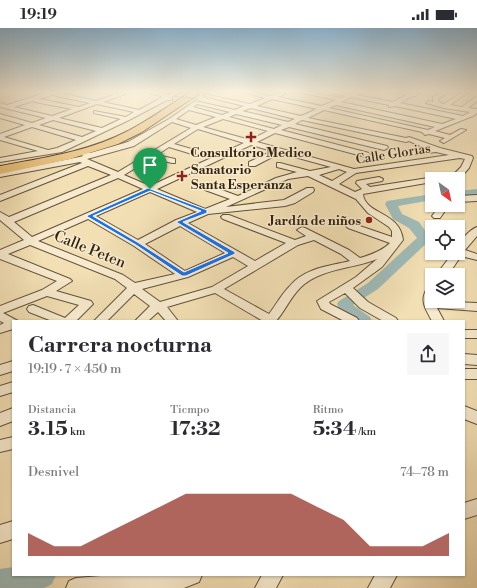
<!DOCTYPE html>
<html lang="es">
<meta charset="utf-8">
<style>
:root{--surface:#fff;--page:#f7f7f7;--text:#2b2b33;--muted:#7c7c81;--accent:#8f2418}
body{margin:0;font-family:"Libre Bodoni",serif;background:var(--page);color:var(--text);height:100vh;display:flex;flex-direction:column;font-size:15px;white-space:nowrap}
*{box-sizing:border-box;margin:0}
p{font-size:13px;color:var(--muted)}
.icon{flex:none;width:22px;height:22px;fill:none;stroke:currentColor;stroke-width:2;stroke-linecap:round;stroke-linejoin:round}
.map{position:relative;flex:1;overflow:hidden}
.panel{position:absolute;left:12px;top:292px;width:453px;height:256px;display:flex;flex-direction:column;background:var(--surface);border-radius:0px;box-shadow:0 1px 3px #0004}
.panel>*{flex:none}
.needle{width:26px;rotate:147deg}
.fabs{position:absolute;left:425px;top:144px;display:grid;gap:8px}
.fabs a{display:grid;place-items:center;width:40px;height:40px;border-radius:0px;background:var(--surface);box-shadow:0 1px 3px #0004;font-size:20px}
.pin{position:absolute;display:grid;place-items:center;width:34px;height:34px;color:#fff;margin:-41px -17px;border-radius:50% 50% 50% 0;rotate:-45deg;box-shadow:0 0 4px #0007}
.pin .icon{rotate:45deg}
.round{display:grid;place-items:center;flex:none;width:42px;height:42px;border-radius:0px;background:var(--page)}
.overview{display:flex;align-items:center;justify-content:space-between;height:68px;padding:0 16px}
h1{font-size:22px;font-weight:700;line-height:30px}
.figures{display:grid;grid-template-columns:repeat(3,1fr);gap:6px;height:68px;padding:4px 16px}
.figures div{display:grid;align-content:center}
.figures b{font-size:20px;font-weight:700}
.figures small{font-size:11px;font-weight:400}
.figures p{font-size:11px}
.chart{height:112px;padding:8px 16px}
.chart p{display:flex;justify-content:space-between}
.chart svg{width:100%;height:72px;margin-top:4px;fill:var(--accent);opacity:.7}
.status{display:flex;justify-content:space-between;align-items:center;height:28px;padding:0 20px;background:var(--surface);direction:ltr}
.status svg{height:11px;fill:currentColor}
.map>svg:first-child{display:block}
</style>
<div class="status"><b>19:19</b><svg viewBox="0 0 49 12"><path d="M0 12V9h3v3zM5 12V6h3v6zM10 12V3h3v9zM15 12V0h3v12zM26 1h20v11H26zM47 4h2v5h-2z"/></svg></div>
<div class="map">
<svg width="477" height="560" viewBox="0 0 477 560">
<rect width="100%" height="100%" fill="#f2dfb4"/>
<filter id="stains"><feTurbulence type="fractalNoise" baseFrequency=".005" numOctaves="4"/><feColorMatrix values="0 0 0 0 .2 0 0 0 0 .09 0 0 0 0 .02 0 0 0 .5 -.17"/></filter>
<radialGradient id="worn" r=".72"><stop offset=".6" stop-color="#630" stop-opacity="0"/><stop offset="1" stop-color="#630" stop-opacity=".3"/></radialGradient>
<g fill="none" stroke-linecap="round" stroke-linejoin="round">
<path fill="#9fbab7" fill-rule="evenodd" d="M477,161V167L458,169V163Z
M432,166V172L398,178L402,186L419,194L431,211L378,261L353,277L370,289L372,293C356,293 343,294 337,276L339,273L368,255L417,210L409,200L393,191L385,176L387,173Z
M13,539V547H56L52,556L44,560H0V541Z"/>
<defs>
<path id="minor" d="M38,63H52L96,73L125,63H133L103,74L139,82L163,69L144,63H152L168,67L175,63H182L172,69V72H167L129,92L62,124L0,134V130L38,123L0,112V106L25,97L0,90V86L32,95L46,90L0,79V75L7,77L45,65ZM52,67L90,75L79,79L39,71ZM33,73L35,74L72,81L52,88L14,79ZM97,76L134,84L126,89L94,83V85L121,91L102,100L59,90ZM53,92L96,103L82,109L39,97ZM32,99L76,112L57,120L48,122L4,109Z
M238,63C249,62 261,68 271,68C278,67 283,63 291,63L278,69L322,78L336,72L295,63H305L341,70L345,68L326,63C334,62 342,66 350,65C354,65 358,63 363,63L356,67L393,74L406,67L390,64L389,63L411,65L414,63H421L416,68H412L400,75L463,88L470,84L444,80L426,75L429,73L433,74V69L443,63H450L438,71L440,75L444,76L464,63H470L450,77L462,79L477,68V73L468,80L477,81V85L473,88L435,103L450,107L461,101L466,102L444,115L440,113L445,110L429,106L425,107L422,104L324,82L308,90L406,110L409,109L440,120L472,128L473,130L469,140L460,150L432,151V154L363,166C365,187 400,183 403,212L382,239L353,260L368,274L396,290L398,293H383L360,280L345,265L329,274L330,276L357,290L359,293H344L321,281L317,273L356,249L377,231C353,241 320,240 300,260C290,270 285,283 276,293H263L215,265L167,279L178,293H166L158,284L148,293H135L150,278L134,266L107,293H94L127,260L115,251L30,217L8,226L70,251L72,253L56,263L91,273L93,276L76,293H52L29,284L27,281L29,278L33,277L65,290L79,277L47,268L3,285L18,293H13V301L0,305V297L4,295L0,293V278L42,262L57,253L0,231V222L24,212L0,192V184L9,189L111,147L88,138L0,173V167L82,135L80,134L0,149V145L79,129L83,128L79,124L83,122L90,125L128,114L169,91L195,73L235,82L244,78L204,68V66L250,76L265,70ZM351,69L389,77V79L395,78L456,91L442,96L341,74ZM272,71L317,81L301,88L257,78ZM197,76L230,84L222,87L193,79ZM336,77L435,99L428,102L329,80ZM251,80L295,91L288,94L242,83ZM189,82L216,89L196,97L176,91ZM236,86L282,97L274,101L229,89ZM223,91L268,103L250,112L203,99ZM302,92L406,114L409,113L427,121L407,123V127H410L436,124L449,127L354,141L257,114L275,105L366,129L370,127L369,125L281,102L289,99L384,122L388,120L387,118L295,96ZM172,94L191,100L118,144L87,131L134,118ZM198,101L244,115L150,158L124,147L152,130L172,135H175V131L157,127L169,119L192,126H195V122L174,116ZM251,117L272,123L249,134V138H255L280,125L331,139L310,143L280,135H277V139L297,144L276,150L238,168L211,158H205L204,160L205,162L230,171L205,181L157,161ZM460,130L465,131L461,139L454,146L370,159L366,156L382,153L383,151L379,149L357,153L356,155L362,161L355,164L339,156L356,145ZM339,141L347,144L332,153L319,147ZM308,148L356,171L368,185L389,199L392,203V209L351,195L346,198L348,200L390,215C382,223 370,227 360,230L349,222L305,200L302,199L297,202L306,208L295,212L229,187H223L221,189L223,191L286,215L255,233L188,195L208,186L285,178L295,175L313,164L314,162L313,160H307L284,172L226,179L288,151ZM118,150L143,161L32,209L14,194ZM150,164L197,184L176,192L138,212L96,188ZM88,191L134,218L175,246L135,255L123,247L38,213ZM180,198L225,225L185,243L145,216ZM314,212L341,226L350,233C329,238 304,240 289,259C281,267 276,277 269,286L224,261L298,217ZM233,229L248,238L212,259L160,274L142,261L188,249Z
M477,167V173L458,174V168Z
M440,177H449L440,190H434L432,188Z
M477,199V208L465,222L477,226V232L461,228L448,247H436L453,225H458C458,223 457,220 458,218C460,212 471,201 477,199Z
M432,258V273L477,275V283L437,280L444,293H432C425,280 419,272 428,259Z
M464,302H477V310H464Z
M464,326L477,327V337L464,336Z
M13,333V343L0,347V337Z
M464,341H477V351H464Z
M13,354V364L0,368V358Z
M464,378L477,383V396L464,391Z
M13,380V393L0,398V385Z
M13,409V421L0,424V412Z
M477,471V487L464,491V475Z
M13,493V511L0,515V497Z
M113,547H202L199,554L184,560H66L69,553L76,550Z
M262,547H283L276,560H255Z
M375,547H397L390,560H368Z"/>
<path id="highway" d="M193,63H203L142,104L118,116L70,131L0,146V138C42,130 87,124 126,104C150,92 170,76 193,63Z"/>
</defs>
<use href="#minor" stroke="#635238" stroke-width="2"/>
<use href="#highway" stroke="#33230f" stroke-width="2"/>
<use href="#minor" fill="#f7eace" fill-rule="evenodd"/>
<use href="#highway" fill="#e9c07a" fill-rule="evenodd"/>
<path stroke="#33230f" stroke-width="1" stroke-dasharray="1.5 1" stroke-linecap="butt" d="M175,68L198,71"/>
</g>
<linearGradient id="sky" x2="0" y2="1"><stop stop-color="#8bb6d4"/><stop offset="0.45" stop-color="#f9f1dd"/><stop offset="1" stop-color="#f9f1dd" stop-opacity="0"/></linearGradient>
<rect width="477" height="141" fill="url(#sky)"/>
<path fill="#1a73e8" stroke="#fff" fill-rule="evenodd" d="M148,160L207,182V185L183,194L235,224V226L186,248H182L136,217L86,188ZM150,163L201,183L176,194L228,225L184,244L139,215L93,188Z"/>
<g fill="#8f2418" stroke="#f7eace" stroke-width="1.5">
<path d="M249 103h4v4h4v4h-4v4h-4v-4h-4v-4h4z"/>
<path d="M180 142h4v4h4v4h-4v4h-4v-4h-4v-4h4z"/>
<circle cx="369" cy="192" r="4"/>
</g>
<g text-anchor="middle" stroke-width="3" stroke-linejoin="round" paint-order="stroke">
<g font-size="13" font-weight="bold" fill="#33230f" stroke="#f7eace">
<text x="251" y="129">Consultorio Medico</text>
<text x="191" y="146" text-anchor="start">Sanatorio<tspan x="191" dy="15">Santa Esperanza</tspan></text>
<text x="361" y="197" text-anchor="end">Jardín de niños</text>
</g>
<g font-size="13" fill="#33230f" stroke="#f7eace">
<text transform="translate(393 125) rotate(-9)" y="5">Calle Glorias</text>
</g>
<g font-size="15" fill="#33230f" stroke="#f7eace">
<text transform="translate(90 221) rotate(22)" y="5">Calle Peten</text>
</g>
</g>
<rect width="100%" height="100%" filter="url(#stains)"/>
<rect width="100%" height="100%" fill="url(#worn)"/>
</svg>
<div class="fabs">
<a><svg class="needle" viewBox="-14 -14 28 28"><path d="M0-13l5 13h-10z" fill="#e53935"/><path d="M0 13l5-13h-10z" fill="#7c7c81"/></svg></a>
<a><svg class="icon" aria-label="locate" viewBox="0 0 24 24"><circle cx="12" cy="12" r="6"/><path d="M12 2v4M12 18v4M2 12h4M18 12h4"/></svg></a>
<a><svg class="icon" aria-label="layers" viewBox="0 0 24 24"><path d="M12 4l9 5-9 5-9-5zM3 14l9 5 9-5"/></svg></a>
</div>
<div class="pin" style="left:150px;top:161px;background:#1e9e55"><svg class="icon" aria-label="arrive" viewBox="0 0 24 24"><path d="M6 21V4h12l-3 4 3 4H6"/></svg></div>
<section class="panel">
<div class="overview"><div><h1>Carrera nocturna</h1><p>19:19 · 7 × 450 m</p></div><a class="round"><svg class="icon" aria-label="share" viewBox="0 0 24 24"><path d="M12 15V3M7 8l5-5 5 5M5 13v7h14v-7"/></svg></a></div>
<div class="figures">
<div><p>Distancia</p><b>3.15<small> km</small></b></div>
<div><p>Tiempo</p><b>17:32</b></div>
<div><p>Ritmo</p><b>5:34<small> /km</small></b></div>
</div>
<div class="chart"><p><span>Desnivel</span>74–78 m</p>
<svg viewBox="0 0 160 44" preserveAspectRatio="none"><path d="M0 44V30L10 38L20 38L30 30L40 22L50 14L60 6L70 6L80 6L90 6L100 6L110 14L120 22L130 38L140 38L150 38L160 30V44z"/></svg>
</div>
</section>
</div>
